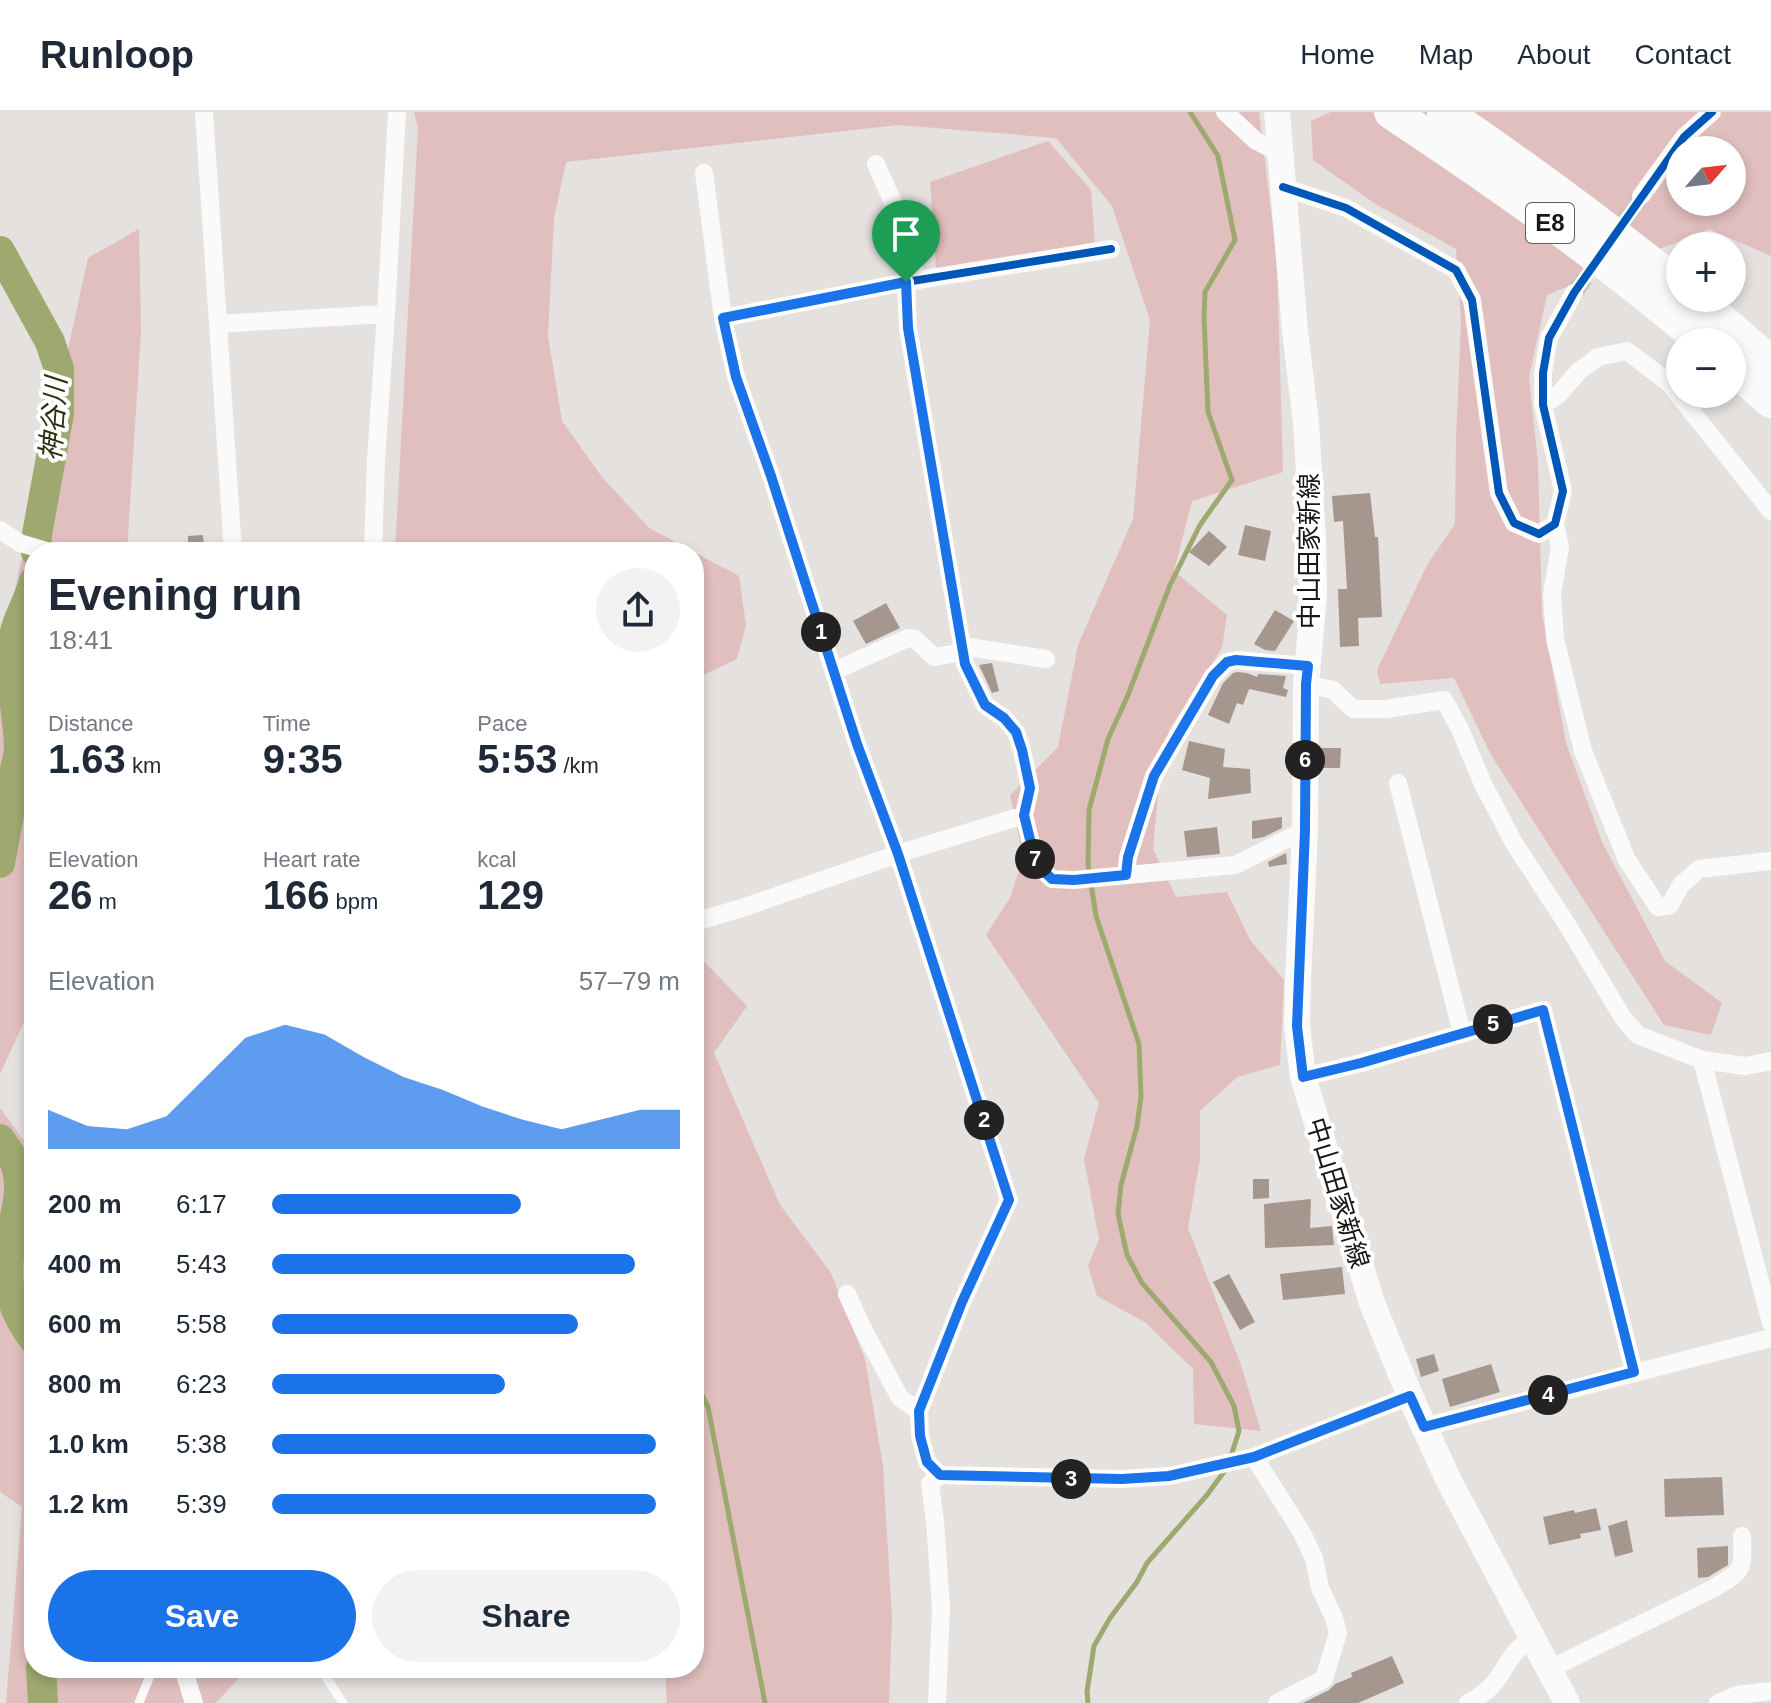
<!DOCTYPE html>
<meta charset="utf-8">
<style>
:root{--surface:#fff;--page:#f2f2f3;--text:#1f2937;--muted:#747a83;--line:#e0e1e3;--accent:#1a73e8}
body{margin:0;font-family:Arial,"Noto Sans JP",sans-serif;background:var(--page);color:var(--text);height:100vh;display:flex;flex-direction:column;font-size:30px;white-space:nowrap}
*{box-sizing:border-box;margin:0}
p{font-size:26px;color:var(--muted)}
.icon{flex:none;width:44px;height:44px;fill:none;stroke:currentColor;stroke-width:2;stroke-linecap:round;stroke-linejoin:round}
.map{position:relative;flex:1;overflow:hidden}
.sheet{position:absolute;left:24px;top:430px;width:680px;height:1136px;display:flex;flex-direction:column;background:var(--surface);border-radius:32px;box-shadow:0 4px 12px #0003}
.sheet>*{flex:none}
.needle{width:52px;rotate:62deg}
.controls{position:absolute;left:1666px;top:24px;display:grid;gap:16px}
.controls a{display:grid;place-items:center;width:80px;height:80px;border-radius:50%;background:var(--surface);box-shadow:0 4px 12px #0003;font-size:40px}
.pin{position:absolute;display:grid;place-items:center;width:68px;height:68px;color:#fff;margin:-82px -34px;border-radius:50% 50% 50% 0;rotate:-45deg;box-shadow:0 0 8px #0007}
.pin .icon{rotate:45deg}
.km{position:absolute;width:40px;height:40px;margin:-20px;border-radius:50%;background:#222;color:#fff;font-size:22px;line-height:40px;text-align:center}
.round{display:grid;place-items:center;flex:none;width:84px;height:84px;border-radius:42px;background:var(--page)}
.overview{display:flex;align-items:center;justify-content:space-between;height:136px;padding:0 24px}
h1{font-size:44px;font-weight:800;line-height:60px}
.stats{display:grid;grid-template-columns:repeat(3,1fr);gap:12px;height:136px;padding:8px 24px}
.stats div{display:grid;align-content:center}
.stats b{font-size:40px;font-weight:800}
.stats small{font-size:22px;font-weight:400}
.stats p{font-size:22px}
.chart{height:224px;padding:16px 24px}
.chart p{display:flex;justify-content:space-between}
.chart svg{width:100%;height:144px;margin-top:8px;fill:var(--accent);opacity:.7}
.action{display:flex;gap:16px;margin-top:auto;padding:16px 24px}
.action a{flex:1;height:92px;border-radius:48px;background:var(--accent);color:#fff;font-size:32px;font-weight:800;line-height:92px;text-align:center}
.action a+a{background:var(--page);color:var(--text)}
ul{padding:0 24px;list-style:none;font-size:26px}
li{display:grid;grid-template-columns:128px 96px 1fr;align-items:center;height:60px}
li i{height:20px;border-radius:10px;background:var(--accent)}
header{display:flex;align-items:center;gap:48px;box-sizing:border-box;height:112px;padding:0 40px;background:var(--surface);border-bottom:2px solid var(--line)}
header strong{font-size:38px}
nav{display:flex;gap:44px;margin-inline-start:auto;font-size:28px}
.map>svg:first-child{display:block}
</style>
<header>
<strong>Runloop</strong>
<nav><a>Home</a><a>Map</a><a>About</a><a>Contact</a></nav>
</header>
<div class="map">
<svg width="1771" height="1591" viewBox="0 0 1771 1591">
<rect width="100%" height="100%" fill="#e4e1df"/>
<path fill="#e0bfbe" fill-rule="evenodd" d="M414,0H1259L1277,149L1283,360L1192,389L1174,459L1227,503L1222,536L1169,618L1158,683L1153,737L1176,785L1227,780L1250,828L1284,868L1280,953L1237,965L1200,999V1047L1188,1116L1241,1253L1261,1319L1194,1312L1193,1257L1146,1211L1097,1184L1088,1154L1099,1127L1084,1047L1099,991L986,823L1010,786L1023,746L1010,683L1058,635L1078,533L1133,407L1150,208L1112,94L1056,26L898,13L566,50L554,106L548,224L562,309L602,365L649,416L739,464L746,513L737,547L697,566L694,606V440H395L418,16Z
M1331,0H1771V144L1709,117L1547,183L1529,265L1538,352L1542,501L1566,631L1602,730L1665,849L1722,891L1711,923L1664,913L1491,643L1454,566L1380,572L1377,558L1427,453L1455,412L1456,328L1461,210L1456,137L1374,91L1313,48L1311,9ZM1680,38H1732V90H1680Z
M1048,29L1091,78L1095,130L1087,134L936,157L930,70Z
M139,117L141,219L127,440H34V888L0,962V547L88,146Z
M694,839L747,894L714,941L780,1093L831,1161L865,1247L883,1354L892,1506L889,1591H667L665,1556H694Z
M0,996L34,1042V1556H248L216,1591H6L22,1395L0,1380Z"/>
<g fill="none" stroke-linecap="round" stroke-linejoin="round">
<path stroke="#9ea96f" stroke-width="5" d="M1190,0L1218,44L1235,128L1205,180L1204,206L1208,300L1232,368L1200,413L1170,473L1128,583L1108,627L1089,698L1088,752L1096,804L1139,932L1141,984L1137,1014L1121,1073L1118,1102L1127,1143L1142,1171L1211,1250L1234,1294L1239,1319L1231,1344
M14,676L34,684
M694,1268L708,1295L765,1591
M1088,1591L1087,1580L1094,1534L1110,1506L1137,1470L1147,1451L1207,1383L1226,1357"/>
<path stroke="#9ea96f" stroke-width="30" d="M0,139L50,230L59,257V302L37,422L36,440
M0,751L14,676C11,664 19,648 19,634C18,595 4,554 16,516C21,500 30,485 34,469
M0,1027C5,1035 13,1044 16,1054C22,1073 18,1091 14,1109C5,1157 3,1187 34,1228
M41,1556L43,1591"/>
</g>
<path fill="#a5968e" d="M1370,381L1375,425H1378L1382,505L1358,506L1359,534L1340,535L1338,477H1347L1343,409L1334,410L1332,384Z
M1245,413L1271,419L1265,449L1238,443Z
M1209,419L1227,435L1209,454L1189,440Z
M203,423L204,438L188,439V424Z
M886,491L900,516L866,532L853,509Z
M1275,498L1294,509L1275,539L1265,538L1254,532Z
M992,551L999,579L992,581L979,553Z
M1237,560L1247,561L1257,565L1258,562L1286,564L1283,576L1288,578L1286,585L1249,577L1243,593L1237,591L1229,612L1208,603L1223,571L1233,561Z
M1189,629L1225,637L1223,655L1250,657L1251,681L1208,687L1210,666L1182,658Z
M1322,636H1341L1340,656H1321Z
M1282,705V716L1264,725L1252,727V709Z
M1217,715L1220,742L1187,745L1184,719Z
M1286,741L1287,752L1269,755L1268,750Z
M1253,1067H1269V1086L1253,1087Z
M1311,1087L1310,1116L1332,1114L1334,1133L1265,1136L1264,1092Z
M1342,1155L1345,1182L1283,1188L1280,1162Z
M1229,1162L1255,1210L1240,1218L1213,1170Z
M1434,1242L1439,1259L1421,1265L1416,1247Z
M1491,1252L1500,1280L1450,1295L1442,1267Z
M1722,1365L1724,1403L1665,1405L1664,1367Z
M1596,1396L1601,1418L1580,1422L1581,1426L1549,1433L1543,1405L1574,1398L1575,1401Z
M1627,1408L1633,1440L1615,1445L1608,1414Z
M1728,1434V1453L1708,1465L1698,1466L1697,1436Z
M1392,1544L1404,1571L1358,1591H1303L1329,1578L1335,1572L1352,1565L1351,1561Z"/>
<g fill="none" stroke-linecap="round" stroke-linejoin="round">
<path stroke="#c5c3c1" stroke-width="18" stroke-dasharray="18 9" stroke-linecap="butt" d="M1574,181L1641,84"/>
<path stroke="#fbfafa" stroke-width="9" d="M320,1556L343,1591
M139,1591L153,1556"/>
<path stroke="#fbfafa" stroke-width="18" d="M204,0L233,440
M1225,0L1256,29L1281,41
M876,52L907,122L916,169
M704,61L723,206
M1283,75L1346,96L1456,158L1472,188L1499,381L1514,411L1539,422L1555,412L1563,379L1543,293V261L1549,226L1574,181
M1641,84L1684,25L1712,0
M1111,137L906,170L723,206L736,265L771,364L857,632L898,742L1009,1088L962,1190L919,1299L920,1324L927,1350L940,1363L1122,1367L1169,1364L1254,1345L1410,1284
M906,170L908,216L965,552L985,593L1004,606L1016,620L1022,638L1030,676L1024,703
M218,212L386,202L397,0
M1543,293L1559,282L1579,259L1598,245L1627,239L1668,270L1771,399
M1555,412L1560,435L1552,482L1555,527L1583,639L1627,748L1658,795L1670,793L1681,773L1699,757L1771,749
M0,418L20,431L50,440
M342,440L373,438L376,348L386,202
M962,534L1046,547
M834,559L908,526L915,527L934,545L963,540
M1306,572L1333,578L1353,597H1386L1444,588L1459,615L1483,672L1514,731L1568,814L1623,906L1638,923L1702,948L1745,954L1771,949
M1398,671L1462,921
M1126,763L1128,745L1154,664L1213,564L1227,550L1236,548L1308,554
M694,810L739,797L898,742L1024,703L1036,752L1052,767L1074,768L1235,753L1305,718
M1702,948L1771,1211
M1303,965L1361,951L1543,898L1634,1260
M847,1182L862,1215L900,1286L919,1299
M1424,1315L1771,1226
M1254,1345L1301,1419L1314,1446L1320,1476L1334,1506L1338,1521L1324,1567L1277,1591
M183,1556L194,1591
M1550,1557L1714,1476C1744,1458 1743,1459 1742,1424
M937,1591L941,1496L935,1409L930,1372L940,1363
M1468,1591C1496,1576 1496,1567 1513,1543C1518,1536 1526,1531 1532,1525
M1718,1591L1737,1583L1771,1579"/>
<path stroke="#fbfafa" stroke-width="26" d="M1277,0L1295,219L1306,311L1313,426L1314,483L1306,572L1305,718L1298,868L1297,914L1303,965L1372,1191L1410,1284L1449,1369L1567,1591"/>
<path stroke="#fbfafa" stroke-width="34" d="M1391,0C1498,71 1605,146 1703,230
M1444,0C1525,55 1603,113 1680,174
M1695,186L1771,251
M1732,255L1771,289"/>
<defs>
<path id="cycleway" d="M1283,75L1346,96L1456,158L1472,188L1499,381L1514,411L1539,422L1555,412L1563,379L1543,293V261L1549,226L1574,181L1684,25L1712,0
M1111,137L906,170L723,206L736,265L771,364L857,632L898,742L1009,1088L962,1190L919,1299L920,1324L927,1350L940,1363L1122,1367L1169,1364L1254,1345L1410,1284"/>
</defs>
<use href="#cycleway" stroke="#fff" stroke-width="13"/>
<use href="#cycleway" stroke="#0057b8" stroke-width="8"/>
</g>
<g fill="none" stroke-linecap="round" stroke-linejoin="round">
<defs>
<path id="route" d="M906,170L908,216L965,552L985,593L1004,606L1016,620L1022,638L1030,676L1024,703L1036,752L1052,767L1074,768L1126,763L1128,745L1154,664L1213,564L1227,550L1236,548L1308,554L1306,572L1305,718L1297,914L1303,965L1361,951L1543,898L1634,1260L1424,1315L1410,1284L1254,1345L1169,1364L1122,1367L940,1363L927,1350L920,1324L919,1299L962,1190L1009,1088L898,742L857,632L771,364L736,265L723,206Z"/>
</defs>
<use href="#route" stroke="#fff" stroke-width="16"/>
<use href="#route" stroke="#1a73e8" stroke-width="10"/>
</g>
<g text-anchor="middle" stroke-width="8" stroke-linejoin="round" paint-order="stroke">
<rect fill="#fff" stroke="#5d5d5c" stroke-width="2" x="1526" y="91" width="48" height="40" rx="6"/>
<g font-size="24" font-weight="bold" fill="#181716">
<text x="1550" y="119">E8</text>
</g>
<g font-size="26" fill="#181716" stroke="#fff">
<text transform="translate(1309 439) rotate(-90)" y="9">中山田家新線</text>
<text transform="translate(1338 1081) rotate(73)" y="9">中山田家新線</text>
</g>
<g font-size="28" font-style="italic" fill="#2b320f" stroke="#fff">
<text transform="translate(53 307) rotate(-86)" y="10">神谷川</text>
</g>
</g>
</svg>
<div class="controls">
<a><svg class="needle" viewBox="-14 -14 28 28"><path d="M0-13l5 13h-10z" fill="#e53935"/><path d="M0 13l5-13h-10z" fill="#747a83"/></svg></a>
<a>+</a>
<a>−</a>
</div>
<div class="pin" style="left:906px;top:170px;background:#1e9e55"><svg class="icon" aria-label="arrive" viewBox="0 0 24 24"><path d="M6 21V4h12l-3 4 3 4H6"/></svg></div>
<b class="km" style="left:821px;top:520px">1</b>
<b class="km" style="left:984px;top:1008px">2</b>
<b class="km" style="left:1071px;top:1367px">3</b>
<b class="km" style="left:1548px;top:1283px">4</b>
<b class="km" style="left:1493px;top:912px">5</b>
<b class="km" style="left:1305px;top:648px">6</b>
<b class="km" style="left:1035px;top:747px">7</b>
<section class="sheet">
<div class="overview"><div><h1>Evening run</h1><p>18:41</p></div><a class="round"><svg class="icon" aria-label="share" viewBox="0 0 24 24"><path d="M12 15V3M7 8l5-5 5 5M5 13v7h14v-7"/></svg></a></div>
<div class="stats">
<div><p>Distance</p><b>1.63<small> km</small></b></div>
<div><p>Time</p><b>9:35</b></div>
<div><p>Pace</p><b>5:53<small> /km</small></b></div>
</div>
<div class="stats">
<div><p>Elevation</p><b>26<small> m</small></b></div>
<div><p>Heart rate</p><b>166<small> bpm</small></b></div>
<div><p>kcal</p><b>129</b></div>
</div>
<div class="chart"><p><span>Elevation</span>57–79 m</p>
<svg viewBox="0 0 160 44" preserveAspectRatio="none"><path d="M0 44V32L10 37L20 38L30 34L40 22L50 10L60 6L70 9L80 16L90 22L100 26L110 31L120 35L130 38L140 35L150 32L160 32V44z"/></svg>
</div>
<ul>
<li><b>200 m</b>6:17<i style="width:61%"></i></li>
<li><b>400 m</b>5:43<i style="width:89%"></i></li>
<li><b>600 m</b>5:58<i style="width:75%"></i></li>
<li><b>800 m</b>6:23<i style="width:57%"></i></li>
<li><b>1.0 km</b>5:38<i style="width:94%"></i></li>
<li><b>1.2 km</b>5:39<i style="width:94%"></i></li>
</ul>
<div class="action"><a>Save</a><a>Share</a></div>
</section>
</div>
